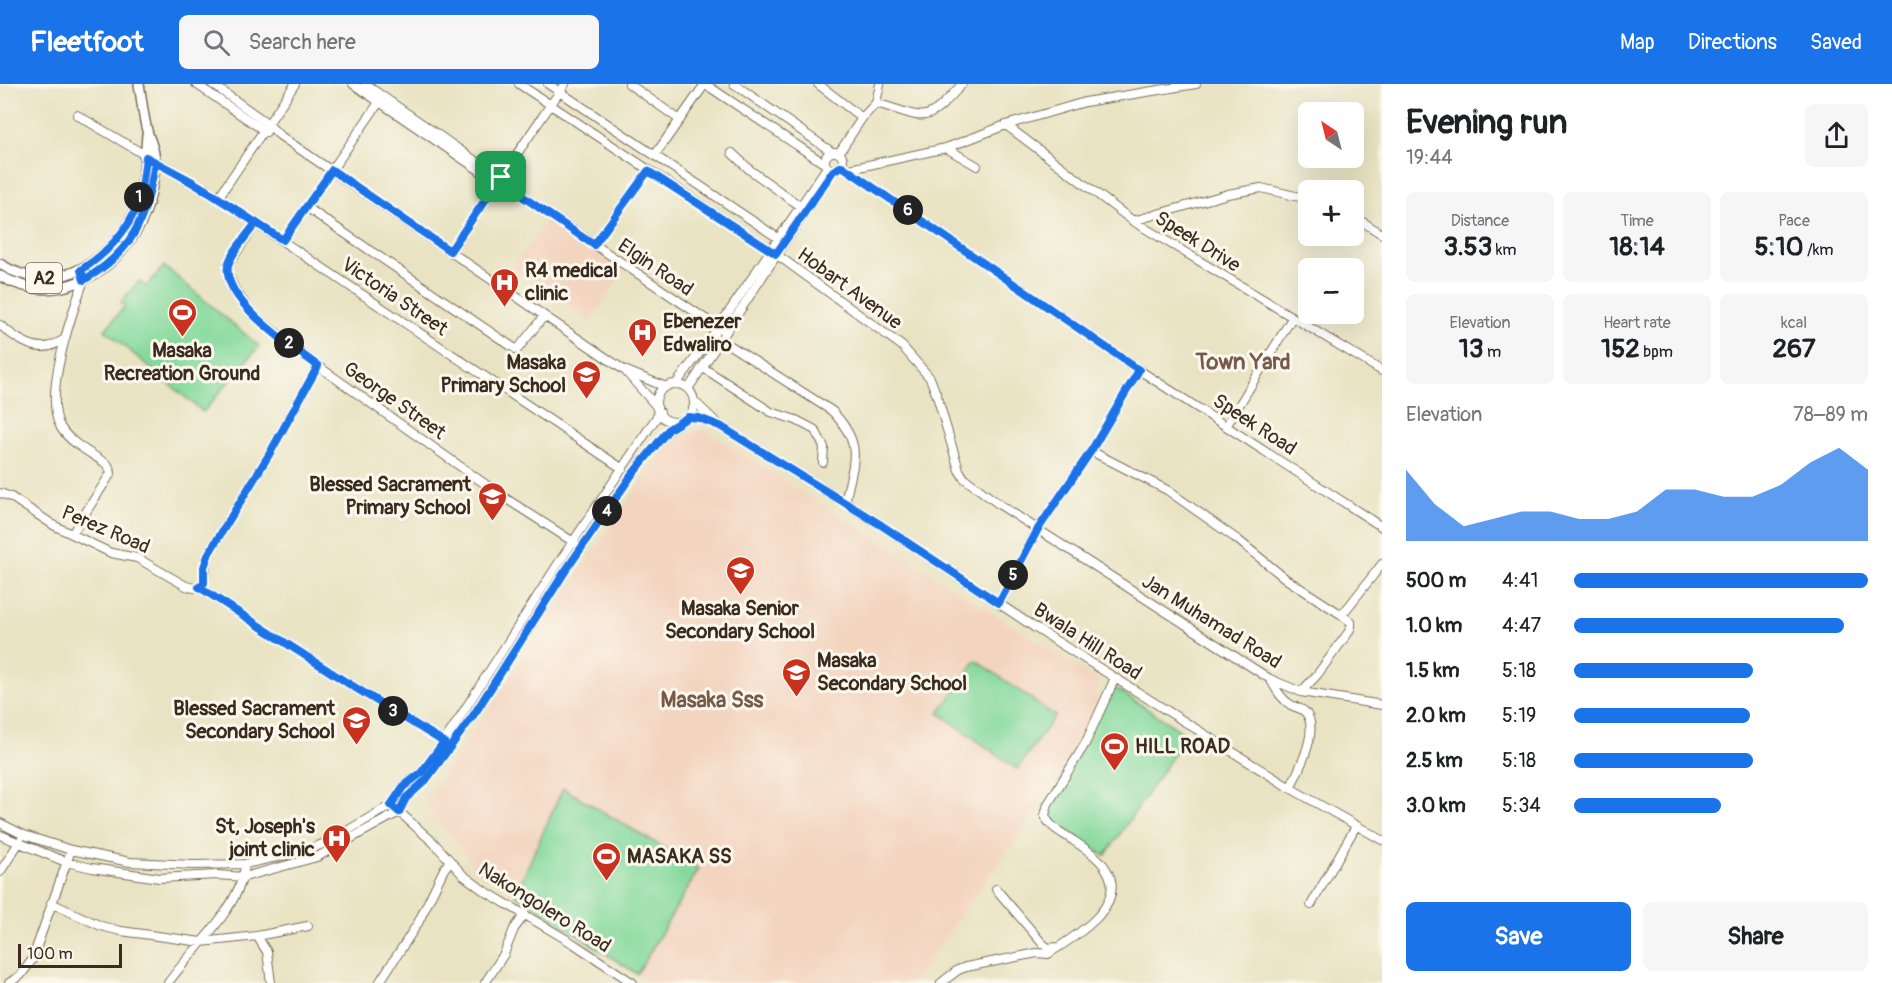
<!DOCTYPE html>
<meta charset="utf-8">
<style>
:root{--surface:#fff;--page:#f6f6f6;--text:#202124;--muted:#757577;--accent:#1a73e8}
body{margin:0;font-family:Pangolin,sans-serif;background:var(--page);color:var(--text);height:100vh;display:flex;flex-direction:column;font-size:22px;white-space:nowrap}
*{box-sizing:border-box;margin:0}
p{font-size:20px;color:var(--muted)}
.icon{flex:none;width:33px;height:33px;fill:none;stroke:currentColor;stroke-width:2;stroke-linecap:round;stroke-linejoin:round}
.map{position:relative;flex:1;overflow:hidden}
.panel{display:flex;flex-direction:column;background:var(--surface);width:510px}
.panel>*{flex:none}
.needle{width:39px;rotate:325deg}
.buttons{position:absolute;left:1298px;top:18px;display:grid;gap:12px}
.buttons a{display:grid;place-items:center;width:66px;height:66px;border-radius:9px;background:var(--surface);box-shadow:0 6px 24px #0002;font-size:30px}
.scale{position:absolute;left:18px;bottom:15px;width:104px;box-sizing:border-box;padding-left:6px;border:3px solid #3b2a1e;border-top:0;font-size:16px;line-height:21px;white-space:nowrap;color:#3b2a1e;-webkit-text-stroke:4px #fbf7ec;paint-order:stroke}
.pin{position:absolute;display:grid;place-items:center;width:51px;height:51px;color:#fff;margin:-26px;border-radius:12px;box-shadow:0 3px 9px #0006}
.km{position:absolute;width:30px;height:30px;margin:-15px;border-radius:50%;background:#222;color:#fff;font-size:16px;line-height:30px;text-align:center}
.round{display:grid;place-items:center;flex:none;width:63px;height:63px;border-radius:9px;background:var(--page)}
.headline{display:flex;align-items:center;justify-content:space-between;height:102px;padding:0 24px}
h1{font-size:33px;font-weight:700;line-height:45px}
.stats{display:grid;grid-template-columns:repeat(3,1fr);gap:9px;height:102px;padding:6px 24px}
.stats div{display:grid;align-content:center;border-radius:9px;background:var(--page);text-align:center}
.stats b{font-size:26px;font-weight:700}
.stats small{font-size:16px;font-weight:400}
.stats p{font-size:16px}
.chart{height:168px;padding:12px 24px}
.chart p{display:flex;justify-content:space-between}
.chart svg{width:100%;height:108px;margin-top:6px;fill:var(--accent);opacity:.7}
.cta{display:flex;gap:12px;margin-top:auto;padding:12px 24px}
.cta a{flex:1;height:69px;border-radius:9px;background:var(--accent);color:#fff;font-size:24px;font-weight:700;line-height:69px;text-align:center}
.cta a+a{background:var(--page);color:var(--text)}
ul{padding:0 24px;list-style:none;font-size:20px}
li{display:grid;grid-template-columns:96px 72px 1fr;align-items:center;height:45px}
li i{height:15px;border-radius:8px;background:var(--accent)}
header{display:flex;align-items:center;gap:36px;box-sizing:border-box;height:84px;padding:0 30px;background:var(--accent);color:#fff}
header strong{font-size:28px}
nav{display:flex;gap:33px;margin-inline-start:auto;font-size:21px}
.search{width:420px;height:54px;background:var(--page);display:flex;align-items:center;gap:15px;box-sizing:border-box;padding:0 21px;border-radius:9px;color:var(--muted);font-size:22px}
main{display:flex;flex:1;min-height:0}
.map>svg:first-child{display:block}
</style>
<header>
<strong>Fleetfoot</strong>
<div class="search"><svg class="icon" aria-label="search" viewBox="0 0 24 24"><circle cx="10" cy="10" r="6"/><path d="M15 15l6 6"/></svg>Search here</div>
<nav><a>Map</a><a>Directions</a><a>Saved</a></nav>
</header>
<main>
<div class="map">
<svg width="1382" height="899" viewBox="0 0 1382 899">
<rect width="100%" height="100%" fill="#fbf7ec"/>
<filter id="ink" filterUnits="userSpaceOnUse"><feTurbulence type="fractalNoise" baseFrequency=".0167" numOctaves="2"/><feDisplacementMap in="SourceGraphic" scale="12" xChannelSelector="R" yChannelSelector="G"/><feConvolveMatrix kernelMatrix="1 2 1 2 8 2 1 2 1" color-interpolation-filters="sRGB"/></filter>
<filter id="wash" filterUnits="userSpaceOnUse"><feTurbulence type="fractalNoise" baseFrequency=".008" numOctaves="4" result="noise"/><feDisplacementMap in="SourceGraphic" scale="24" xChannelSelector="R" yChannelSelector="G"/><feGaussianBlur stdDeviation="1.35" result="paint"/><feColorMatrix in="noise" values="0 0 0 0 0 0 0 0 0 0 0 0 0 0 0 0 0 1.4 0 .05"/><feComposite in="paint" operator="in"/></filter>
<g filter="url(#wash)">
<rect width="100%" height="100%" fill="#e9e3c3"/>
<path fill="#f3d4bf" d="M547,135L624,187L590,237L513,184Z
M703,345L1098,596L1096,630L1085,655L1027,740L912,899H651L478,787L425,719L670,354Z"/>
<path fill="#84d99c" stroke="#60825d" stroke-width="1.5" d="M164,182L259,262L203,328L105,246L125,222L121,218L139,197L146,203Z
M976,576L1055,632L1017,685L939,629Z
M1112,602L1187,651L1105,772L1046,734L1047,723Z
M563,704L699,785L637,890L515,811Z"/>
</g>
<g filter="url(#ink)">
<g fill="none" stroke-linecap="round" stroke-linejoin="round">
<defs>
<path id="minor" d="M196,0L266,48
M212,0L267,39L279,51L624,286L666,303
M353,0L498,99L510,104L725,248
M365,0L503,96
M519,0L776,170L902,262L930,294L937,312L959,386L964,394L1000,421L1270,595L1301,608L1382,621
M548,0L784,158
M629,0L680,36
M705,0L825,80
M734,0L832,68
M818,0L862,34
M876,19C927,34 924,43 962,0
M77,31L218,114L623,385
M1006,41L1133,137L1382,287
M946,64L977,82
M825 77a9 9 0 1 1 18 0a9 9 0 1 1-18 0Z
M732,69L750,86L800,122
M839,69L862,34L876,19L880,0
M655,71L705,0
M842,82L1139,286L1382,443
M850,85L946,64L1006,41L1085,18L1196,0
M218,114L295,0
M306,123L517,266L544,232
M1353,132L1382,150
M1133,137L1228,110L1261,104L1308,115
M256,139L228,181V190L234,204L252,230L318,282L505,414L575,459
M283,156L380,17
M594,161L648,87
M450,167L565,0
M0,241C13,252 32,267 50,262C54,261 59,258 64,256
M720,255L832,327C865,362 853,377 845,419
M702,283L771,328L796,336L815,346L824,363L823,378
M627,289L657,323
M676,300L718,244L827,83
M656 319a19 19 0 1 1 38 0a19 19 0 1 1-38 0Z
M688,305L833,86
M694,317L720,342L881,441L1034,543L1290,704L1382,756
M688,333L699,334L716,340
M1227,341L1292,234
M1091,367L1167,406L1238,456L1286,495L1342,531L1351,538V543L1348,549L1317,591L1301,608
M0,409L11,413L55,442L111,469L137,474L186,502L194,504L202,502C207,492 203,481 209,469L270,369L318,282
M72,450L111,389L108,381C93,370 71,360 61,344C42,313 72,229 84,196L83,193
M199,503L346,598L444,658
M999,519L1038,445L1091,367L1139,286
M1342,531L1382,480
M1270,595C1276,605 1281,615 1291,621C1295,623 1300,624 1304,627C1322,643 1298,688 1290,704
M396,725L434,759L463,791L483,806L574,860L633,899
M0,739L24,751L71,766L130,778L193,781L245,780L308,766L330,757L391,721L403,703L421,689L444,658L556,483L660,328
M0,751L66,778L92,784L159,794L217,791L244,793L317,773L399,728L406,714L426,696L475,629L564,489L631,391L670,345L682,337
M0,788L20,757
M996,805L1042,859L1048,864L1058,863
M51,819L101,842L121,847L201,858L257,852L308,842
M1311,821L1356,742
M257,852L267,868L271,899
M9,899L21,891L32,876L71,766
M168,899C193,864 241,824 245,780
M379,899L418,839L444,785L450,777
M485,899L504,870L514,845L525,830
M941,899L958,886L966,883L1037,869L1048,870C1072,854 1130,822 1106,785C1099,773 1083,763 1071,755C1062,749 1048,742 1045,731L1048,720L1085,660L1115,594"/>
<path id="major" d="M0,180C56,216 118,175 138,119C145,98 145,73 147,51
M0,192C55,223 109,193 139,142C149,124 153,101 155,81C156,69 151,60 148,50C143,34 142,16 139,0"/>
</defs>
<use href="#minor" stroke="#786b58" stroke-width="10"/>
<use href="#major" stroke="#786b58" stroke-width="12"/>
<use href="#minor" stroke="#fff" stroke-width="8"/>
<use href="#major" stroke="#fff" stroke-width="9"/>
</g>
</g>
<g fill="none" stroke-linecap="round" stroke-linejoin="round" filter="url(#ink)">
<defs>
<path id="route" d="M501,93L450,167L332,86L283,156C252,137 223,116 191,97C176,89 161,81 146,73C144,88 143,105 138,119C128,147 105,171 81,186L84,196C134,167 147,133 155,78C190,96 223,117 256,139C249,149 230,170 228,182C222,217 293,263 318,282L270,369L209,469L204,483V499L199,503L346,598L444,658L421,689L403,703L391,721L399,728L406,714L426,696L475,629L564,489L631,392L669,345L688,333L699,334L720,342L881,441L999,519L1038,445L1091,367L1139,286L842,82L833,87L776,170L648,87L594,161L510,104L501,93"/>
</defs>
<use href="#route" stroke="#fff" stroke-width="12"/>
<use href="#route" stroke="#1a73e8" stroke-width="8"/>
</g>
<defs>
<symbol id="hospital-pin" viewBox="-11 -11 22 30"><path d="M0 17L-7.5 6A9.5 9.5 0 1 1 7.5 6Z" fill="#c8321e" stroke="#fbf7ec"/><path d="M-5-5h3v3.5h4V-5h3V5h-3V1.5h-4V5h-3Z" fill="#fff"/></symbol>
<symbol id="stadium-pin" viewBox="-11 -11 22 30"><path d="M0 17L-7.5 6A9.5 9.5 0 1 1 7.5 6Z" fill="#c8321e" stroke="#fbf7ec"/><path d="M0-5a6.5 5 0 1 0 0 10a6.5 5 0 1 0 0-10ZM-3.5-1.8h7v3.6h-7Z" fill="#fff"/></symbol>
<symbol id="school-pin" viewBox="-11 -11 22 30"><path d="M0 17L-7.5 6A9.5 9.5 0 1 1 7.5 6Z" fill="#c8321e" stroke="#fbf7ec"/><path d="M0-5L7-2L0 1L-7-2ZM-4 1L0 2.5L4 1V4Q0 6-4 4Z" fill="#fff"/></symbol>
</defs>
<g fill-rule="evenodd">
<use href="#hospital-pin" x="488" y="182" width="33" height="45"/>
<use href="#stadium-pin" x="166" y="212" width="33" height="45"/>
<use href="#hospital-pin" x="626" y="232" width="33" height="45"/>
<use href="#school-pin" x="570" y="274" width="33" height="45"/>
<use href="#school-pin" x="476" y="396" width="33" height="45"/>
<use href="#school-pin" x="724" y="470" width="33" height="45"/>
<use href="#school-pin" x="780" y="572" width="33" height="45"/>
<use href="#school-pin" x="340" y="620" width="33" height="45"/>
<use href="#stadium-pin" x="1098" y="646" width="33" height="45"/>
<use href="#hospital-pin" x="320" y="738" width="33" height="45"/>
<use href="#stadium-pin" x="590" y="756" width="33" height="45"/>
</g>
<g text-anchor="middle" stroke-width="6" stroke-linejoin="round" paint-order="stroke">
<rect fill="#fbf7ec" stroke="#75685c" stroke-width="1.5" x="26" y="179" width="36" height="30" rx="4.5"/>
<g font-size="18" font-weight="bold" fill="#3b2a1e">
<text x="44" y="200">A2</text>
</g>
<g font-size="20" fill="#3b2a1e" stroke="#fbf7ec">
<text transform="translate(1198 157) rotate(32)" y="7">Speek Drive</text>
<text transform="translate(656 183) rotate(34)" y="7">Elgin Road</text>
<text transform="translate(850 204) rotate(36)" y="7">Hobart Avenue</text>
<text transform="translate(395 212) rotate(34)" y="7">Victoria Street</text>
<text transform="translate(395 316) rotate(35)" y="7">George Street</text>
<text transform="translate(1255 340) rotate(33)" y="7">Speek Road</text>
<text transform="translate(106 445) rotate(23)" y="7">Perez Road</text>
<text transform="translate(1212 537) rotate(32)" y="7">Jan Muhamad Road</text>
<text transform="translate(1088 557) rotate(33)" y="7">Bwala Hill Road</text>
<text transform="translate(545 823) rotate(32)" y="7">Nakongolero Road</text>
</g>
<g font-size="20" font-weight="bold" fill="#3b2a1e" stroke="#fbf7ec" text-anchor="start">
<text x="525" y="193">R4 medical<tspan x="525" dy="23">clinic</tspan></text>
<text x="663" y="244">Ebenezer<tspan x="663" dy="23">Edwaliro</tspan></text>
<text x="182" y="273" text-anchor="middle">Masaka<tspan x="182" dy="23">Recreation Ground</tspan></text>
<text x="566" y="285" text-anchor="end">Masaka<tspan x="566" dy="23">Primary School</tspan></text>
<text x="471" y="407" text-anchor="end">Blessed Sacrament<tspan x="471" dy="23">Primary School</tspan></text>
<text x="740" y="531" text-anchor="middle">Masaka Senior<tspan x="740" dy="23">Secondary School</tspan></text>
<text x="817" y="583">Masaka<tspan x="817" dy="23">Secondary School</tspan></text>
<text x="335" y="631" text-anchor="end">Blessed Sacrament<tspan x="335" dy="23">Secondary School</tspan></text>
<text x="1135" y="669">HILL ROAD</text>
<text x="315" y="749" text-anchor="end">St, Joseph's<tspan x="315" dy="23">joint clinic</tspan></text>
<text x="627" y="779">MASAKA SS</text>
</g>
<g font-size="22" font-weight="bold" fill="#765a4b" stroke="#fbf7ec">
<text x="1243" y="285">Town Yard</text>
<text x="712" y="623">Masaka Sss</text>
</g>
</g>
</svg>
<div class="buttons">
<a><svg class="needle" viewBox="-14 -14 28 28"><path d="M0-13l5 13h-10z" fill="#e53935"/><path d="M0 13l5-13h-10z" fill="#757577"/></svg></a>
<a>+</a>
<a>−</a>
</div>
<div class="scale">100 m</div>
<div class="pin" style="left:501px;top:93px;background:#1e9e55"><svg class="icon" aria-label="arrive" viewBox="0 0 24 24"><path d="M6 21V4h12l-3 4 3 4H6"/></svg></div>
<b class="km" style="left:139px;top:113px">1</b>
<b class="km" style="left:289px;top:259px">2</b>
<b class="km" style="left:393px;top:627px">3</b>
<b class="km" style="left:607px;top:427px">4</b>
<b class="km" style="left:1013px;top:491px">5</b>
<b class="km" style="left:908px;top:126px">6</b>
</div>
<section class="panel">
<div class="headline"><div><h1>Evening run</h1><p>19:44</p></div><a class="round"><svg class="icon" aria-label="share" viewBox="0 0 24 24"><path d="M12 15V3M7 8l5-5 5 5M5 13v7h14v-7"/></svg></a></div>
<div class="stats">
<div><p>Distance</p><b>3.53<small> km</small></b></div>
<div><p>Time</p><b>18:14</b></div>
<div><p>Pace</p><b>5:10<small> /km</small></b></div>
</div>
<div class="stats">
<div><p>Elevation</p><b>13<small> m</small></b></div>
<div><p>Heart rate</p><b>152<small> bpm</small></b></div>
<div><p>kcal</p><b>267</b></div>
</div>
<div class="chart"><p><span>Elevation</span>78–89 m</p>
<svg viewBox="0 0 160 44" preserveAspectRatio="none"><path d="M0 44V15L10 29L20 38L30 35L40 32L50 32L60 35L70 35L80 32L90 23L100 23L110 26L120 26L130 21L140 12L150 6L160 15V44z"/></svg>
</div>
<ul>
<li><b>500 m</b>4:41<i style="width:100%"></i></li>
<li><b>1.0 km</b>4:47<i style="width:92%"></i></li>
<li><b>1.5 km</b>5:18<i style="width:61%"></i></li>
<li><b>2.0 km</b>5:19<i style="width:60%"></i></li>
<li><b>2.5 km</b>5:18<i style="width:61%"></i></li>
<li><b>3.0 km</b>5:34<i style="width:50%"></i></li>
</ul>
<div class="cta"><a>Save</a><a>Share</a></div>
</section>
</main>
